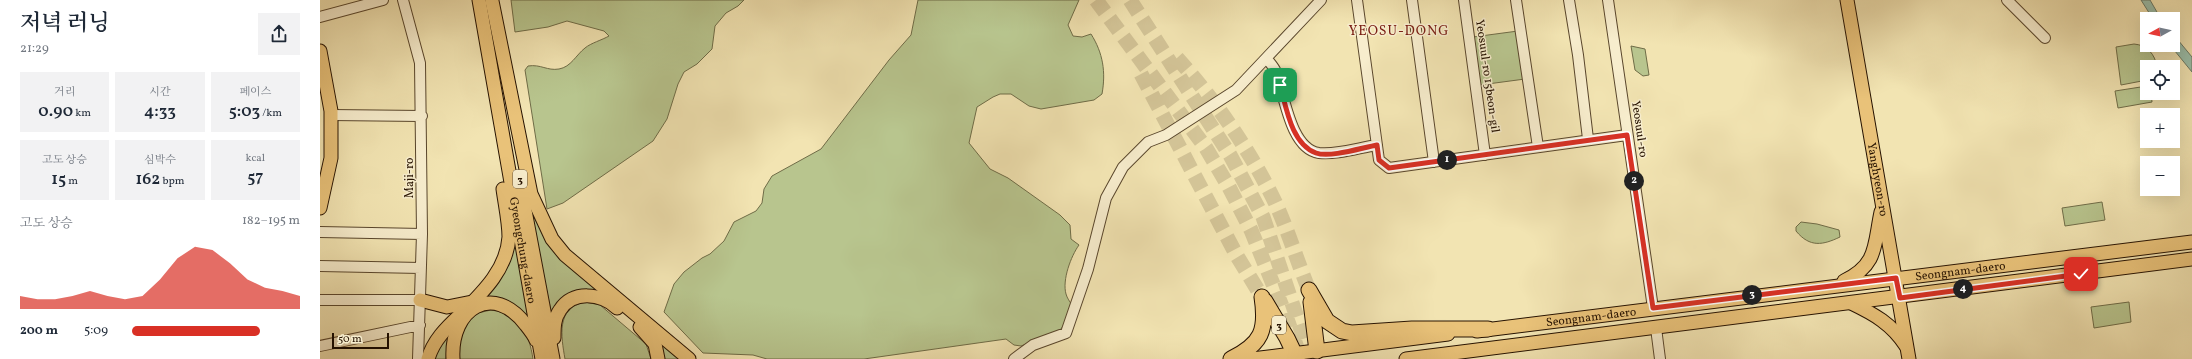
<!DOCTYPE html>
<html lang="ko">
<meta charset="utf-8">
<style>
:root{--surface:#fff;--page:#f2f2f3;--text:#1f2937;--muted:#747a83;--accent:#d93025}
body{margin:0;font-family:Vollkorn,"Noto Serif KR",serif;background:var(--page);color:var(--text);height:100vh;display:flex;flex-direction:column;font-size:15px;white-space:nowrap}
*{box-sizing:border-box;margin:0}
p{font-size:13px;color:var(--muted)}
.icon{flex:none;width:22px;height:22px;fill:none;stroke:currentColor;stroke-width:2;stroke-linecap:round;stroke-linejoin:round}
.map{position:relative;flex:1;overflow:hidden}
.details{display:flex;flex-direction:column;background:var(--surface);width:320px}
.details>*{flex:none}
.needle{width:26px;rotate:262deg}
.controls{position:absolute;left:1820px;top:12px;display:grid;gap:8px}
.controls a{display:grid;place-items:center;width:40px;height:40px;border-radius:0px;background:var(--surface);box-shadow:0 4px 16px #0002;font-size:20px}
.scale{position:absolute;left:12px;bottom:10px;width:57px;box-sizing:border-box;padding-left:4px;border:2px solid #261200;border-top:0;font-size:11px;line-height:14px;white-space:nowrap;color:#261200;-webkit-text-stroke:3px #f7edcd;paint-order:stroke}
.pin{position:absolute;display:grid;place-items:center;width:34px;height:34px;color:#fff;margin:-17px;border-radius:8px;box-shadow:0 2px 6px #0006}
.km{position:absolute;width:20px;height:20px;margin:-10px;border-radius:50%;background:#222;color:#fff;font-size:11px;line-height:20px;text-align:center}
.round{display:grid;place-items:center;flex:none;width:42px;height:42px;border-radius:0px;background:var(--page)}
.head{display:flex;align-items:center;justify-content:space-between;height:68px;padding:0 20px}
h1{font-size:22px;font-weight:600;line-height:30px}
.stats{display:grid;grid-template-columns:repeat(3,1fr);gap:6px;height:68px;padding:4px 20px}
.stats div{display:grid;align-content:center;border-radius:0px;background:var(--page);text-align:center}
.stats b{font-size:17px;font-weight:600}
.stats small{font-size:11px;font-weight:400}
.stats p{font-size:11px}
.chart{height:112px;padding:8px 20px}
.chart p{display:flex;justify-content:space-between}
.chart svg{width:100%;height:72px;margin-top:4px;fill:var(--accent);opacity:.7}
ul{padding:0 20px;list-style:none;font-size:13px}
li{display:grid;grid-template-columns:64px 48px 1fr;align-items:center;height:30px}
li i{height:10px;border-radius:5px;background:var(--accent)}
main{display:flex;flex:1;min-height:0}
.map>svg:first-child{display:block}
</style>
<main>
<section class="details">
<div class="head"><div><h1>저녁 러닝</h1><p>21:29</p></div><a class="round"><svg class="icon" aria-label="share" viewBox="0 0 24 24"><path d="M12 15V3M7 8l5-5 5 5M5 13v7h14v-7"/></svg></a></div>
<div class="stats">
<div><p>거리</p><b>0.90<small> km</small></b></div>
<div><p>시간</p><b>4:33</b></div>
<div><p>페이스</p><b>5:03<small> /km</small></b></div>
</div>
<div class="stats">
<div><p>고도 상승</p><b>15<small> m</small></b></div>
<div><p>심박수</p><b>162<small> bpm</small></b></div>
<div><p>kcal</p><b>57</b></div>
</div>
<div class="chart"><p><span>고도 상승</span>182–195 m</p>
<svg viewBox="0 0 160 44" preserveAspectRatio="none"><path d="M0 44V36L10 38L20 38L30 36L40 33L50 36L60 38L70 36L80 26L90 13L100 6L110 8L120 16L130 26L140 31L150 33L160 36V44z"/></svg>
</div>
<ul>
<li><b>200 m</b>5:09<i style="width:76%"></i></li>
</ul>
</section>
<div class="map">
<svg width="1872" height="359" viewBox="0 0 1872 359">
<rect width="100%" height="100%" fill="#f2e4b2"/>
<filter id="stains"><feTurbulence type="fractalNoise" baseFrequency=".005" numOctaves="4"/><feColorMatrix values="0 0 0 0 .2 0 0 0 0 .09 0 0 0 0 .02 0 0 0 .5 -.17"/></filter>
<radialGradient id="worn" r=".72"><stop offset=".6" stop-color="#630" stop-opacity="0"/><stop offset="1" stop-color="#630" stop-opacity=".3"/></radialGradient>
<path fill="#b8c58e" stroke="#6f6c47" d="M191,0H424L418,6L406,13L395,26L392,49L377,64L364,72L358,84L347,119L333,141L243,203L227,209L205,70L208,66C221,64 227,71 239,69C251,67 256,55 265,48C271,43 282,40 289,36L284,31L247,21L228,27L195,32Z
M598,0H759L748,25L753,36L762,37L771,34C783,53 786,72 782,94L774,100L721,109L709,106L691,94H680L673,97L657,107L649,143L670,169L688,178L740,215L750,225L751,239L759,245C751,256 742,280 746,294C747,298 750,302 752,305L746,323L739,331L701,346L694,345L686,339L544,359H447L433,355L383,353L344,312L354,284L364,272L382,258L390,254L404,241L414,222L436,211L442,203L444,189L452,176L501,149L569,60L591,35Z
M1198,31L1205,79L1160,85L1153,37Z
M1814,44C1827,45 1835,54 1837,67H1827V80L1801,85L1796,47Z
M1311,46L1325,49L1329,75L1323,76L1315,70Z
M1827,86V93H1831L1832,102L1798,108L1795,91Z
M1782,202L1785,220L1745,226L1742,208Z
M210,210L222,232L283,292H262L232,316Z
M1481,222L1497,224L1519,230L1520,237C1503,245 1490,248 1476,231V227Z
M194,235L212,323C193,298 181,298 153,304Z
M265,302L280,305L326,344L331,359H245C241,336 236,308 265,302Z
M1809,302L1811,322L1774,328L1771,307Z
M171,310C200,314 209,333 213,359H139L138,347L146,320L158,313Z
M137,317L128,340L126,359H112Z
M334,336L361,359H341Z"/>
<path fill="#9bbfab" stroke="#6c7a67" d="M1821,0H1830L1841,19H1833Z
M1853,34L1872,57V72L1850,45H1853Z"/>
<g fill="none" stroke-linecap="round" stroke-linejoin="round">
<path stroke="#d3c497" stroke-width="15" stroke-dasharray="15 8" stroke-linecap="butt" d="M776,0L886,148L909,187L931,230L966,316L977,348
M810,0L910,155L943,217L991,359
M857,58C895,100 930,150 955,202C968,230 977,261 989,290
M821,74L917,256L942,297"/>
<defs>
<path id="minor" d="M83,0L100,63L102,234L98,359
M1037,0L1059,160L1069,168L1307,135
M1092,0L1114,162
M1144,0L1165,155
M1196,0L1218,147
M1249,0L1258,55L1268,139
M1288,0L1333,308
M1687,0L1725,38
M0,17L63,0
M947,59C950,63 954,67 956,72C964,93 970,149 999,153C1017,155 1038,148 1057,145
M11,115L102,116
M0,232L102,234
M0,266L101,268
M0,300H100
M1336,328L1340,359
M0,346L100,325
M694,359L713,345L746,333L768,269L786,198L803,167L828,142L846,135L916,90L1001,0"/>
<g id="major">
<path id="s1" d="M159,0L222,359"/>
<path id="s2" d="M1527,0L1589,359"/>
<path d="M172,1L211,194L232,239L245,255L369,359"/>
<path d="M0,51L11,111V158L0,208"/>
<path d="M200,184L233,359"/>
<path d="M1524,281C1558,265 1554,245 1561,212"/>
<path d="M100,300L127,307L152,302"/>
<path d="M1531,303C1554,314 1572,324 1586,346"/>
<path d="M320,327L335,344L338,359"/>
<path id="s3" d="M1157,331L1872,242"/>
<path d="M234,338C234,328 234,318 240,310C253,290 281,293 297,308"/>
<path d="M108,359C113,341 126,328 140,315C161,294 187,270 189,237C189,222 185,204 183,189"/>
<path d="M133,359C130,309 173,281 206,325C210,330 214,335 216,340"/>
<path d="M932,359L1128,334"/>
<path d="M1086,359L1872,259"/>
</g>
<path id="highway" d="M989,290L1007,321L1022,331L1032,333L1092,329H1168
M945,301L967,338L977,359
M991,302L997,351
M911,359C942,344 947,330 942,297"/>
</defs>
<use href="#minor" stroke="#59462c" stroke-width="12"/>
<use href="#major" stroke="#261200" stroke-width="15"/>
<use href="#highway" stroke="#261200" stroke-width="17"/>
<use href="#minor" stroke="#f7edcd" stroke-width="10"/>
<use href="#major" stroke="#e9c279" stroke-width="13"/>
<use href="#highway" stroke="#e9c279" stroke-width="15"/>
</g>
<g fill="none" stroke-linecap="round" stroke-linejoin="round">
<defs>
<path id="route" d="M960,85C966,106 971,144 996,153C1010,158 1041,148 1057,145L1059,160L1069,168L1307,135L1333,308L1576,278L1580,298L1761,274"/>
</defs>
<use href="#route" stroke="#fff" stroke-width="8"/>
<use href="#route" stroke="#d93025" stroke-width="5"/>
</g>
<g text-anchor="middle" stroke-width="3" stroke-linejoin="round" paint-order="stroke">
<g fill="#f7edcd" stroke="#65543e" stroke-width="1">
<rect x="193" y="170" width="14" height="18" rx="3"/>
<rect x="952" y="316" width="14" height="18" rx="3"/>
</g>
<g font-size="11" font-weight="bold" fill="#261200">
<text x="200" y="183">3</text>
<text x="959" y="329">3</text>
</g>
<g font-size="12" fill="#261200" stroke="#f7edcd">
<text transform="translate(1168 76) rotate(82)" y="4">Yeosuul-ro 15beon-gil</text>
<text transform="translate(1320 129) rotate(82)" y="4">Yeosuul-ro</text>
<text transform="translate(89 178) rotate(-90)" y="4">Maji-ro</text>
<text dy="4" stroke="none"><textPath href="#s2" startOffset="182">Yanghyeon-ro</textPath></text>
<text dy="4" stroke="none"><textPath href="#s1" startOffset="254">Gyeongchung-daero</textPath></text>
<text dy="4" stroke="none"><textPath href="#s3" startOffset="487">Seongnam-daero</textPath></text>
<text dy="4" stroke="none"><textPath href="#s3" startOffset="115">Seongnam-daero</textPath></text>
</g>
<g font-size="14" letter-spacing="1" fill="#7a1f14" stroke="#f7edcd">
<text x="1079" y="35">YEOSU-DONG</text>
</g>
</g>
<rect width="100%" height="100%" filter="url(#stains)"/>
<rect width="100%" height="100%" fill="url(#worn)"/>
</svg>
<div class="controls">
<a><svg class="needle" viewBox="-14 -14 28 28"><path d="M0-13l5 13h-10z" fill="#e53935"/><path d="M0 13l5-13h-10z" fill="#747a83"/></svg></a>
<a><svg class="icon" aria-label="locate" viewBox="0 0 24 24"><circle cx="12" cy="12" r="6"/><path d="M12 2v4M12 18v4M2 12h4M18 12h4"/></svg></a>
<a>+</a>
<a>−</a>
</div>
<div class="scale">50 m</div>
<div class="pin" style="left:960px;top:85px;background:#1e9e55"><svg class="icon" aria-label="arrive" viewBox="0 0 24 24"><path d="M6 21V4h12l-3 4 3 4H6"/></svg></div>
<div class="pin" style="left:1761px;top:274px;background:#d93025"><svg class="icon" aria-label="check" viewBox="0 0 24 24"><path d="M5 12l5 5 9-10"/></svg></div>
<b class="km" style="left:1127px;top:160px">1</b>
<b class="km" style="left:1314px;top:181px">2</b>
<b class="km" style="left:1432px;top:295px">3</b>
<b class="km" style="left:1643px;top:289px">4</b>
</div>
</main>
